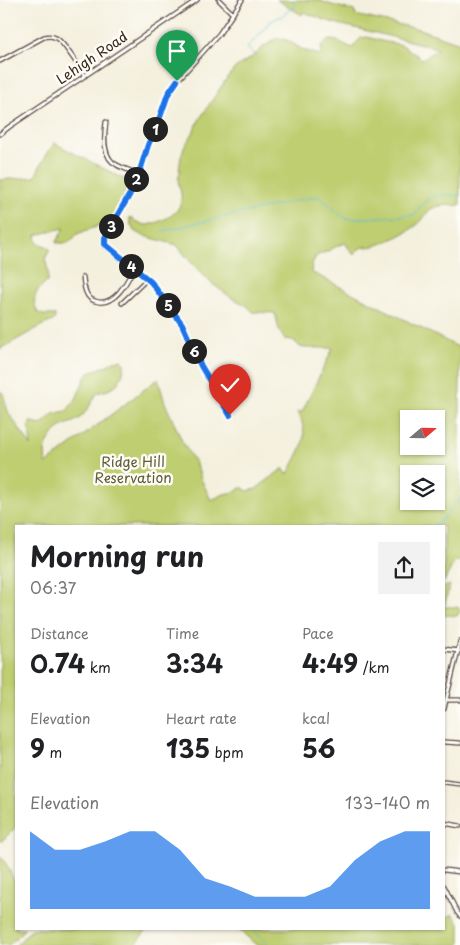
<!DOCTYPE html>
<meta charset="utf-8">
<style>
:root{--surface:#fff;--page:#f2f2f2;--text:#202124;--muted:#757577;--accent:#1a73e8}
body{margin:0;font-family:"Playpen Sans",sans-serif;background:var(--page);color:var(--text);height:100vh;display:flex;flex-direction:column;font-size:19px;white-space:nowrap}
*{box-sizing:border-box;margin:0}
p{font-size:16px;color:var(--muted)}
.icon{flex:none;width:28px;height:28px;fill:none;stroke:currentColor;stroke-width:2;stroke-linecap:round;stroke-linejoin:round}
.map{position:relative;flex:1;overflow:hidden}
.side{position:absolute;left:15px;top:525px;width:430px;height:405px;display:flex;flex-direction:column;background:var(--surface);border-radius:0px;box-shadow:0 1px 4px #0004}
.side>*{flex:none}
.needle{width:32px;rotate:70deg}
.tools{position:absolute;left:400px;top:410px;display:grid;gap:10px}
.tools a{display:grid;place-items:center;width:45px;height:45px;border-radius:0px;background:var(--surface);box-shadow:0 1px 4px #0004;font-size:25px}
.pin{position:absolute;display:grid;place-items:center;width:42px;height:42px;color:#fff;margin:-51px -21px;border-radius:50% 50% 50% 0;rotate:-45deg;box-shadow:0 0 5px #0007}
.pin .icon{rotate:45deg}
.km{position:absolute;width:25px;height:25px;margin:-12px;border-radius:50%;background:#222;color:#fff;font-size:14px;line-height:25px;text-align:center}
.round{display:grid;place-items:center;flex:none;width:52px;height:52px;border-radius:0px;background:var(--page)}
.headline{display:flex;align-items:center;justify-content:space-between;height:85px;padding:0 15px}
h1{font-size:28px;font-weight:700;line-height:38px}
.figures{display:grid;grid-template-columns:repeat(3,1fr);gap:8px;height:85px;padding:5px 15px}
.figures div{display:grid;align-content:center}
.figures b{font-size:25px;font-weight:700}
.figures small{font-size:14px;font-weight:400}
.figures p{font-size:14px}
.chart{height:140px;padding:10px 15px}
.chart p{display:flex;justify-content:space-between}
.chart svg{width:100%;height:90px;margin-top:5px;fill:var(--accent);opacity:.7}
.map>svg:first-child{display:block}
</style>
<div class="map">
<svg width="460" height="945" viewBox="0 0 460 945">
<rect width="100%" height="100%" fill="#fdfcf7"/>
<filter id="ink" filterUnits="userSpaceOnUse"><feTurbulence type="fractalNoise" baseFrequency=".02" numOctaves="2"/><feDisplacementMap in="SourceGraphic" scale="10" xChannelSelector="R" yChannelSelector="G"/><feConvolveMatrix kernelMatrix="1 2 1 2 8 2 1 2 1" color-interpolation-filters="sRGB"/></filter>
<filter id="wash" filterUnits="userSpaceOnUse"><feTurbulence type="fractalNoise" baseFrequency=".0096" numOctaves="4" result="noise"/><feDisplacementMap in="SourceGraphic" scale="20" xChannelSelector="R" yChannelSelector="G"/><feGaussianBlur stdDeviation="1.12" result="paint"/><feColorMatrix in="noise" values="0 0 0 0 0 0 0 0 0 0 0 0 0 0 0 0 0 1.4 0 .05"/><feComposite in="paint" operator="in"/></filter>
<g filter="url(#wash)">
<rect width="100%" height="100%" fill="#f4f0de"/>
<path fill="#bece70" stroke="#7c7c47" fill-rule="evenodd" d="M277,0H318L332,5L355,11V15L419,29L460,43V205C451,206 442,204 433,208C426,211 424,220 418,224C407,233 393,239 380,244C368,250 362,242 354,255L345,243L339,245L328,251L316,256L312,264L311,272L460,348V559L458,562L455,560L444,582V526H16V827L2,841H0V391L3,393L8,412L31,446L29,428L30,422H34L37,424L41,425L53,414L66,411L69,408L76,399L85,378L91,371L104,367L114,361L121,360L124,362C125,371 120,384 112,388C108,391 102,391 97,393C92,402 88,410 81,417C76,422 69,423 63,426C54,430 46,443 45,452C45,456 46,460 46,464L158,379L165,403L183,443L196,464L202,481L211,500L224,494L235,492L240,488H244L246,491L256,489L282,469H284L286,473L288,474C300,449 311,440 298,412H302L333,348H305L300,347L293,340L284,339L279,330L275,313L253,312L246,305L232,298L211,283L188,259L177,245L144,236L134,231L131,225L129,217C134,220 141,225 147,225C150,225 152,223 155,223C166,219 179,214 181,201C183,189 174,183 181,170H179L181,157L184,147L192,135L199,120L227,78L235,68L255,55L263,47L277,38H281L289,41L303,50L319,55L322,53L321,47C331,33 341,44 353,48L355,44L361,38L367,37L381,41L402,45L422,59L438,49L422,44L334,23L303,12L302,15ZM409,419H436V446H409ZM409,474H436V501H409Z
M54,143L132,183L125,200L116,214L112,215L96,227L77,234L71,241L67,243H56L64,228L36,235L37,242L39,244L47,246L50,249L45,259L48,270V280C37,291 30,296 38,313L44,315H55V318L53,321L43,325L0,349V180L35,177L41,164Z
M450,585L444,607H458C460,610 460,613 457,616L448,615L444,616V587Z
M0,858H2L8,867L16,885V929H25L9,945H0Z
M453,914L460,925V945H256L239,929H444V919Z
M32,929H147L135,945H16Z"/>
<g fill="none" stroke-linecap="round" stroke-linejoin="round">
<path stroke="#57bcd5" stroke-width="1" d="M257,57L247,48L263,31L269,22L282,16L289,10L294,8V0
M162,231L318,196L346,219L415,215C429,191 435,196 460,195
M430,526L439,523L460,499
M252,929L270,945"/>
</g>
</g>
<g filter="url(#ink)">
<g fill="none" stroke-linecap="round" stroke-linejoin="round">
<defs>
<path id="minor" d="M219,0L233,14
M0,61L44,37C48,36 52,36 56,38C64,42 79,67 85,76
M106,122C104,136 102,158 117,165C124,169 132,171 139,174
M0,134L9,127L197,0
M83,277C84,286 85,298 95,301C114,308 127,282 134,268
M122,303L147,279
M230,415L201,366L182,324L151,282L109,249L105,245V239L107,233L131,193L139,174L148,145L160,117L168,94L177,81L219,34L242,0
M444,649L459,651
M446,700H460
M444,709L460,642
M444,742L460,743
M444,782L460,784
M444,823L460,826
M444,870L460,872
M444,886L457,912L460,916"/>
</defs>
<use href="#minor" stroke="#57483b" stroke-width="5.5"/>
<use href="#minor" stroke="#fff" stroke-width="3"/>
</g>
</g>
<g fill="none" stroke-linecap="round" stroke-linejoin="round" filter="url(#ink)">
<defs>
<path id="route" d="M177,81L168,94L160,117L148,145L139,174L130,194L107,233L105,238V244L151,282L182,324L201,366L230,415"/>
</defs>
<use href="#route" stroke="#fff" stroke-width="10"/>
<use href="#route" stroke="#1a73e8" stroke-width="6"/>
</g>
<g text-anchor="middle" stroke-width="5" stroke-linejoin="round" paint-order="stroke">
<g font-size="14" fill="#3b2a1e" stroke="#fdfcf7">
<text transform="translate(92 58) rotate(-34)" y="5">Lehigh Road</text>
</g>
<g font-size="14" fill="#625b37" stroke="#fdfcf7">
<text x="133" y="467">Ridge Hill<tspan x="133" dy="16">Reservation</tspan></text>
</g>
</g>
</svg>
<div class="tools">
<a><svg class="needle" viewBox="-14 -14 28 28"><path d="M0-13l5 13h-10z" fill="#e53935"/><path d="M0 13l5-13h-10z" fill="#757577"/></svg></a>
<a><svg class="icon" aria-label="layers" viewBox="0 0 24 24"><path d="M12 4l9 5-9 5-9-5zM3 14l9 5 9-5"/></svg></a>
</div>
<div class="pin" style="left:177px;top:81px;background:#1e9e55"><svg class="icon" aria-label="arrive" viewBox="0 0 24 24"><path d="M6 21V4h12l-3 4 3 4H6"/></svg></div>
<div class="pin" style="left:230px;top:415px;background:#d93025"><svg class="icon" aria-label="check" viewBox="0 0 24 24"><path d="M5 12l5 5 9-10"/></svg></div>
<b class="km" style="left:155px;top:129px">1</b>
<b class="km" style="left:136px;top:179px">2</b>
<b class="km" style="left:111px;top:226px">3</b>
<b class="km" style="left:131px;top:266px">4</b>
<b class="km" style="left:168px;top:305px">5</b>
<b class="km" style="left:194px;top:351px">6</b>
<section class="side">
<div class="headline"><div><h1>Morning run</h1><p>06:37</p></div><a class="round"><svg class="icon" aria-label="share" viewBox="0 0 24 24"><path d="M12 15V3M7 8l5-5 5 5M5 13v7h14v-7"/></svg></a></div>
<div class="figures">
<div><p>Distance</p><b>0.74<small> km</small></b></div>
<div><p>Time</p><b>3:34</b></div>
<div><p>Pace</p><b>4:49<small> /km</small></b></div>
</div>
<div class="figures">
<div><p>Elevation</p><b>9<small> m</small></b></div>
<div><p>Heart rate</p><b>135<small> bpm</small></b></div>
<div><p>kcal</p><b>56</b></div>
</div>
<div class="chart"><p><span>Elevation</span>133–140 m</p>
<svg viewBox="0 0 160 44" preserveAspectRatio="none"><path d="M0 44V6L10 15L20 15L30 11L40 6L50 6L60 15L70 29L80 33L90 38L100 38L110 38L120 33L130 20L140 11L150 6L160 6V44z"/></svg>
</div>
</section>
</div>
